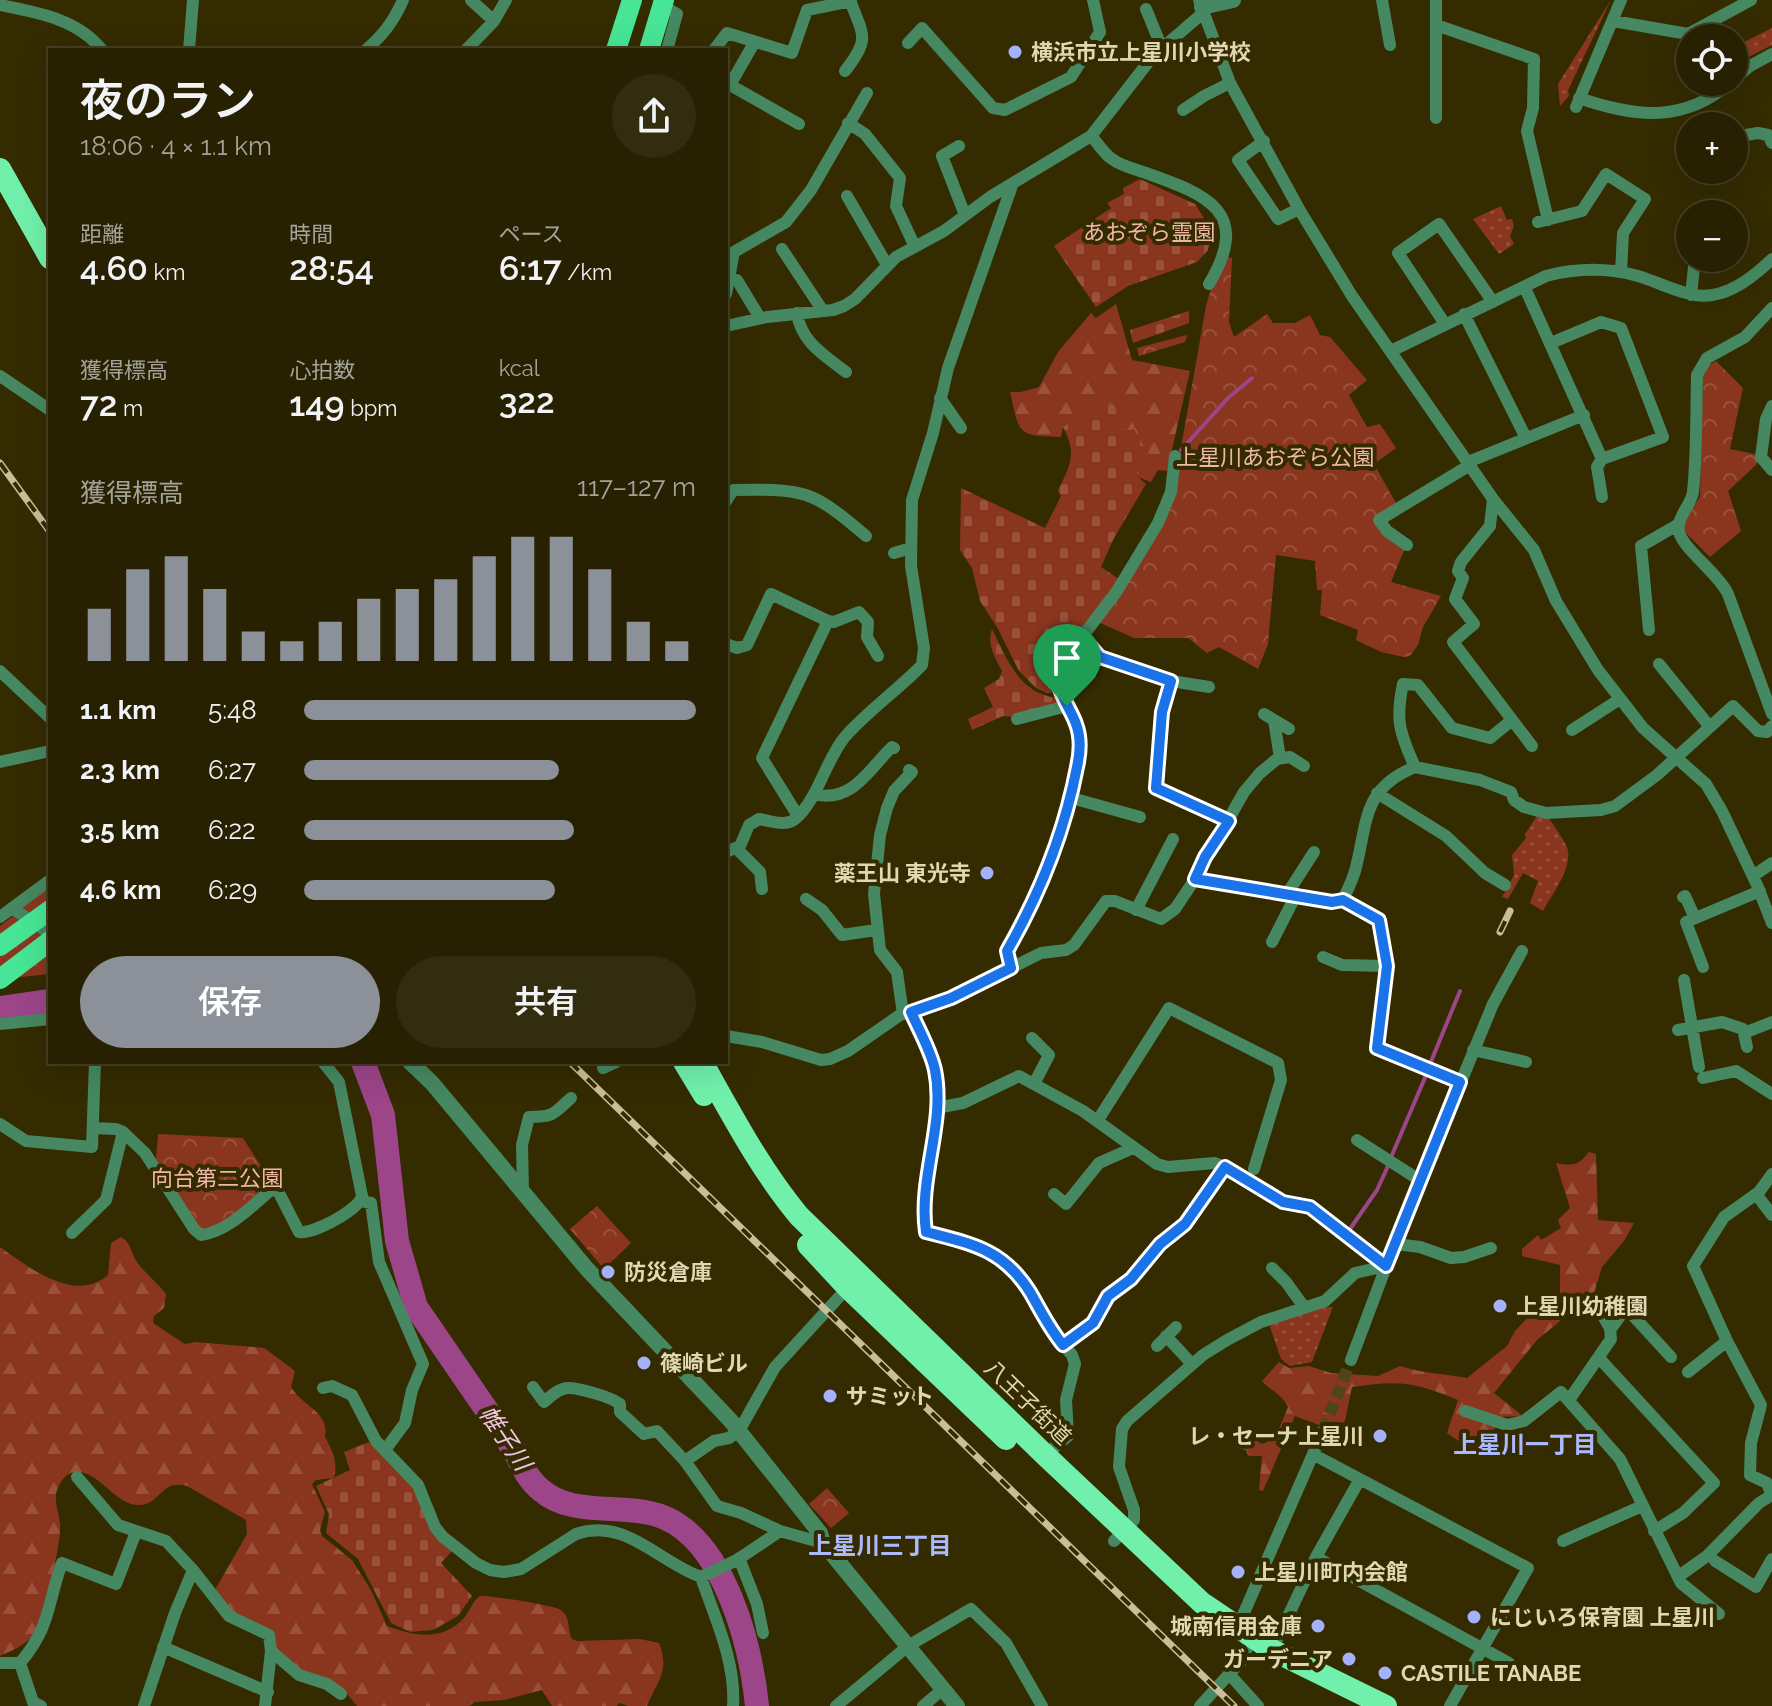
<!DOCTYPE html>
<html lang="ja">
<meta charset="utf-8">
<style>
:root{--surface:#272001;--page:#332d10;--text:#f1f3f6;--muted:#a4a399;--line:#433e23;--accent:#8c9099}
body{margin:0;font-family:Raleway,"Noto Sans JP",sans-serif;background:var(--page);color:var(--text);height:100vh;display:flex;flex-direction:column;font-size:30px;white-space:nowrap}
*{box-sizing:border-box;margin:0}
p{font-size:26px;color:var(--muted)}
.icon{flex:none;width:44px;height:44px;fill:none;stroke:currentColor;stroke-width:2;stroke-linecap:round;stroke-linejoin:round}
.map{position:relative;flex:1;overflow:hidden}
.drawer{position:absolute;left:48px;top:48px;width:680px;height:1016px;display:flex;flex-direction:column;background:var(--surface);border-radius:0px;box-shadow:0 8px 32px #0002,0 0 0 2px var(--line)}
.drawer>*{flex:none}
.buttons{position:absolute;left:1676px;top:24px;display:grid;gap:16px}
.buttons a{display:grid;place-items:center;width:72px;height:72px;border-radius:50%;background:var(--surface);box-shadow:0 8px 32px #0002,0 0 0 2px var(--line);font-size:40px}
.pin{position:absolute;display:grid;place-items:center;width:68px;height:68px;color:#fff;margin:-82px -34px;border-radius:50% 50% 50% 0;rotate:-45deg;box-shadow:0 0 8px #0007}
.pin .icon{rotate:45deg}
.round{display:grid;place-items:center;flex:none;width:84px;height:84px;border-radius:42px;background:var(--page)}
.overview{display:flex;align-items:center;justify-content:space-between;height:136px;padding:0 32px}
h1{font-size:44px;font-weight:600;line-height:60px}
.stats{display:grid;grid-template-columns:repeat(3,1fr);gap:12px;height:136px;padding:8px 32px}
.stats div{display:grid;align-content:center}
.stats b{font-size:34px;font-weight:600}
.stats small{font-size:22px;font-weight:400}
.stats p{font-size:22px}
.chart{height:224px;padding:16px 32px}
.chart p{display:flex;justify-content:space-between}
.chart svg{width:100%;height:144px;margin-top:8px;stroke:var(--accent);stroke-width:6}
.cta{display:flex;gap:16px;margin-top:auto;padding:16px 32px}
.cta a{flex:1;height:92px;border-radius:48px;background:var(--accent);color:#fff;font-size:32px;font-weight:600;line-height:92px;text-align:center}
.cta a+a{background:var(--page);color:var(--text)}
ul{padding:0 32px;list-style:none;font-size:26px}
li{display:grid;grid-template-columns:128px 96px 1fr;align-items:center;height:60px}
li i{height:20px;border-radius:10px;background:var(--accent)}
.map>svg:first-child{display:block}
</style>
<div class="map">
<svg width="1772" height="1706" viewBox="0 0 1772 1706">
<defs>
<pattern id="grass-dots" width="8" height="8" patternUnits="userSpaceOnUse" patternTransform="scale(2)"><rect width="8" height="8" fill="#8a361e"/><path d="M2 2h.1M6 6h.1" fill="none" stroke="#9a523c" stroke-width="1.8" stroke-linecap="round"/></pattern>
<pattern id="forest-firs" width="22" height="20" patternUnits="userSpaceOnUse" patternTransform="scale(2)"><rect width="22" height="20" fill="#8a361e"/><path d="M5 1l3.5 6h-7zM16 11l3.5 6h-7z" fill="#9a523c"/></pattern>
<pattern id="cemetery-stones" width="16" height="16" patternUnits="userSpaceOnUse" patternTransform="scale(2)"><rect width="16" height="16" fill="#8a361e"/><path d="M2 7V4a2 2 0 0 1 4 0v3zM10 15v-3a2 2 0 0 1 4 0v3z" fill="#9a523c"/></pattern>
<pattern id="park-crowns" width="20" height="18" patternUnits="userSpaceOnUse" patternTransform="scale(2)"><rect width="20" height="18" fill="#8a361e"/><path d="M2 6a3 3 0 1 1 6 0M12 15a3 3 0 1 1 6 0" fill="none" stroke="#9a523c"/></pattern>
</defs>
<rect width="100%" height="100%" fill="#342b01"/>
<path fill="url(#grass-dots)" d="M1611,0L1568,90L1569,96L1560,106L1558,84Z
M1772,28V45L1743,60L1738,45Z
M1501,206L1507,220L1512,219L1514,226L1510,236L1514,244L1499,254L1473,219Z
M1537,816L1548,817C1554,826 1561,835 1566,845C1576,864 1552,894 1543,911L1530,903L1538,881L1523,873L1508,899L1502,897L1514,875L1512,855L1526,838L1525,834Z
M1325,1307H1333L1312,1362L1290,1366L1281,1359L1270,1327L1272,1322Z"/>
<path fill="url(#forest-firs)" d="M1116,304L1132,360L1190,371L1167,471L1158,470L1151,482L1138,477L1126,430L1063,427L1061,437C1016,435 1020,435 1010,392H1021L1039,387L1058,352L1091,313L1096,318Z
M1589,1152L1596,1154L1598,1220L1634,1223L1624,1241L1602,1267L1594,1293L1537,1340L1494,1393L1523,1416L1498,1417L1494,1431L1476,1453L1447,1433L1458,1400C1414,1382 1400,1380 1352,1387L1345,1421L1332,1430L1295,1416L1263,1491L1259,1490L1262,1456H1248L1246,1450L1236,1447V1440L1244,1433L1262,1444C1277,1439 1282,1421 1288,1407C1283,1395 1271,1391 1262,1381L1279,1362L1289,1368L1309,1366L1331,1373L1378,1376L1400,1366C1424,1374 1442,1373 1467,1378L1507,1346L1515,1331L1535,1310L1560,1293V1265L1522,1256V1249L1538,1235L1541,1240L1561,1228L1558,1220L1570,1208L1556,1163C1572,1166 1578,1166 1589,1152Z
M121,1237C130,1242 131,1250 135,1259C143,1272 157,1282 166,1294L164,1308L154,1316L153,1323L185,1344L196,1342L264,1348L295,1371L291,1387C302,1406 330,1412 325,1437C333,1452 338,1461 334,1478L316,1480L312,1484L325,1512L320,1530L322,1536L352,1560L371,1590L387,1626C414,1636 443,1642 465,1617C471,1609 472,1602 480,1596C490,1595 555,1606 561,1610C571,1618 567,1629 572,1639L577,1641L640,1639L659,1643C670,1671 658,1680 647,1706H628L620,1703L616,1706H552L542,1690L504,1700L475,1702L469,1706H357L343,1689L299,1673L275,1650L270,1633L231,1614L215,1590L247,1534L246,1520L187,1486C160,1479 161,1505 139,1505C114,1505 100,1470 75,1472C65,1473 58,1484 56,1494C55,1505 59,1514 60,1524C62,1541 43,1625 32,1637C23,1646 11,1651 0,1656V1247C28,1267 75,1304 108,1275L111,1243Z"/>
<path fill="url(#cemetery-stones)" d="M1140,179L1195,204L1209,226L1211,235L1208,250L1197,262L1128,286L1096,307L1054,246L1111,208L1107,203L1124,194L1123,188Z
M1189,311V323L1133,343L1130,330Z
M1113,403L1125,430L1134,429L1148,454L1136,469L1138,477L1146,484L1114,538L1101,567L1119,579L1058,661L1057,692L1047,693L1036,688L1019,671L997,627L980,601L972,568L960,550L961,488L1045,528L1061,496L1058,490C1071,465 1077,453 1063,427L1084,414Z
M992,629C1007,660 1021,697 1061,698L1064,704L1016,713L1015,717L1003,716L972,730L968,719L993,707L984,688L999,679L1002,671C994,656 987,645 992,629Z
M369,1442L392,1466L406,1478L454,1549L441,1563L472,1596L458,1616L433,1630L410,1632L391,1623L358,1559L326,1533L329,1514L316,1486L350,1470L344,1452Z"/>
<path fill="url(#park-crowns)" d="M1227,257L1232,258L1229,322L1234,337L1267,314L1273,323H1295L1310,315L1320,335L1330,337L1367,380L1349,395L1367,427L1380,424L1396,448L1374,464L1397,505L1373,519L1392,539L1405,548L1391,582L1441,596L1423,627L1418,645L1410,656L1404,657L1381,652L1356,640L1358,630L1320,615L1322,590H1317L1315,561L1276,555L1268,644L1258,669L1219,647L1207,653L1188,638H1134L1096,621L1173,493L1206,306L1212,285Z
M1187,335L1185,342L1139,356L1137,348Z
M1716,361L1743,388L1730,449L1759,455L1757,464L1728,491L1741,531L1710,557L1683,530V521L1700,497L1703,374L1706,367Z
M50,887V929L20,908Z
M13,916L50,942V974L0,979V926Z
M158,1134L243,1138L271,1182L269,1187C251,1202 224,1232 199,1229L156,1159Z
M597,1206L631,1243L604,1269L570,1229Z
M827,1488L849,1513L831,1528L809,1504Z"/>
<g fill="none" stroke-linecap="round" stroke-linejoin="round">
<path stroke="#9c4589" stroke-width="4" d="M1181,450L1228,398L1252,378
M1430,1064L1460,991
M1392,1155L1427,1073
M1350,1229L1377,1190L1388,1166"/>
<path stroke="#9c4589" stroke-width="24" d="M0,1008L50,1001
M363,1062L383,1115L397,1241L416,1307L514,1450C521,1464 528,1480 541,1490C572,1518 625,1502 663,1517C725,1542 751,1646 757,1706"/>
<path stroke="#4e451c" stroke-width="12" stroke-dasharray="12 6" stroke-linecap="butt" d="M1323,1431L1351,1360"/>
<path stroke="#458861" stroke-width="12" d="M471,0L494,21
M1199,0L1230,83L1299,209L1352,296L1493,499L1534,550L1556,601L1598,670L1643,728L1706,784L1722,811L1757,885L1772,923
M1382,0L1390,45
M0,5C36,12 78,19 102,50
M663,6L677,14L667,50
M1146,9L1162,48
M1204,12L1153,56L1091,136C1098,143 1104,154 1112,159C1121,166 1135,169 1146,173C1208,195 1252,212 1209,284
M1613,21L1688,34L1751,0
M1436,25L1534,59L1533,108L1527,131L1548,220
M754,43L730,85L799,124
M908,43L922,28L993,108L1005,110L1071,77L1100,32L1093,0
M189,50L193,0
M366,50C383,35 394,21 403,0
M466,50L494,21L506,0
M714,50L727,33L792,53L807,10L851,1
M845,71C871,38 863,36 850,0
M1734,79L1750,66L1772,54
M1579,98C1634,117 1684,124 1731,82
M1576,107L1621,0
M1183,110L1204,96L1230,83
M1436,118V0
M848,123L865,134L900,178L896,206L915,247
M1734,137L1758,133L1768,135L1772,143
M1264,141L1238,160L1278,219L1299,209
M959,146L942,156L965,215
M847,196L887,265
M1538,222L1582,211L1606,174L1645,199L1623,233L1621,272
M782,249L823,311
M737,280L760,318
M1525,288L1602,459L1663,437L1621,328L1601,322L1551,343
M726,294L734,252L786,222L811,190L867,93
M1691,295L1695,258
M1772,308L1745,337L1707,358L1697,375C1696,413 1697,453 1693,492C1691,506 1676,517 1679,532C1684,550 1718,573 1728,594L1772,714
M797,313C801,342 824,355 846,372
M1464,314L1526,438
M1445,324L1398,253L1439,224L1493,302
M726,326L767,317L833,310L844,306L855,299L896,257L944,231L990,197L1091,136
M1391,351L1546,276C1577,268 1606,267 1638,276C1655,281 1672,290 1690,294C1722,302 1750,280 1772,259
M0,376L50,410
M940,398L961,428
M1772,406L1766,419L1761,457L1772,470
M1602,459L1597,467L1602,497
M1468,462L1584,415
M1493,499L1490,526L1461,562L1458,571L1463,578L1455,599L1474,624L1453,642L1532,746
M726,501L733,490C805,489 811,489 866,536
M1407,545L1387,531L1379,520L1470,465
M894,553L911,548
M828,621L834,622L859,612L868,622L867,637L878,656
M1649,630L1641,546L1679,524
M1083,638L1100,657L1171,681
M726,644L737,648L747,645L771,594L828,621L762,758L798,816
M1659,664L1710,727
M0,671L50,718
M1209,687L1171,681L1162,712L1156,788L1229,821
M1264,714L1289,729
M1017,719L1067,706
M1274,720L1280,758
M1572,730L1620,699
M0,762L50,751
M1415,767C1400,734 1395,720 1403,684L1418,685L1452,728L1490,738L1512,720
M1377,793L1446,836L1485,873L1505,885
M814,794C852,804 869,769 892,747L894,748
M1068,797L1140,817
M736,848L760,872L762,889
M726,852L740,846L749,825L759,819C771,821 785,827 795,819C817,801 825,762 844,738C864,714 899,689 922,665L924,648L911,566L912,500L933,433L948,368L1013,183
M1753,876L1772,863
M1195,879L1244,792L1260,773L1277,759L1290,757L1304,766
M1287,894L1314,852
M1683,897L1685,896L1695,918
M806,899L822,910L842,935L876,930
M1343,900C1347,891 1352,881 1355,871C1368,823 1361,789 1415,767L1480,780L1511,792L1514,800L1524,807L1546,813L1601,810L1615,806L1657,775L1733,706L1758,731L1767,732L1772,726
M12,908L50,934
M1136,910L1173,839
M0,917L50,880
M1272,942L1296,895
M1323,957L1342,965L1387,966
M1703,967L1686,922L1760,891
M1011,968L1007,951L1033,905L1061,830L1077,766L1079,738L1077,726L1061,691L1060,666L1117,591L1158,523L1171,492L1175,456
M1684,980L1699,1067
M911,1012C919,1030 932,1051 935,1070C945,1123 918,1178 926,1232L982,1247L1007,1263L1029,1290L1048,1327L1072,1355L1075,1364L1066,1400L1068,1436L1045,1455
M903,1014L897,972L880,950L874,894L880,835L887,808L894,791L912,772L909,770
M0,1024L50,1019
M1678,1030L1722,1022L1743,1029L1747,1047
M1744,1033L1772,1022
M726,1036L762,1042L821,1060L830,1059L848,1051L900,1015L951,998L1041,953L1066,950L1074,945L1106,901H1115L1161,919L1175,909L1195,879L1332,902L1343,900L1379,920L1387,966L1377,1048L1460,1082
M1032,1038L1049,1055L1034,1084
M1473,1050L1526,1062
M603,1068L616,1062
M1703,1078L1736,1071L1772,1094
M936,1108L963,1103L1019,1076L1083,1111L1157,1164L1168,1167L1214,1163L1225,1167L1283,1202L1310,1207L1386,1266
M1098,1120L1169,1008L1278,1063L1281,1080L1254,1169
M0,1124L26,1141L92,1147L95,1062
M123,1132L145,1153L194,1229L201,1235C227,1232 252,1206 271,1190L278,1191L299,1232C314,1234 359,1210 362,1196L339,1082L323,1062
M1357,1140L1421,1181
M523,1190L522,1145L529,1117C555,1117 553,1114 571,1098
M1054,1194L1066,1204L1099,1163L1133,1148
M1756,1194L1772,1215
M361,1201L371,1203L379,1262L423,1364L412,1390L405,1423L385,1450
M72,1233L106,1200L123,1132L116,1129L93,1128
M1395,1244L1420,1247L1451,1258L1464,1257L1491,1248
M1272,1268L1286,1282L1304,1307
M1610,1330L1626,1308L1671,1357
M1166,1336L1192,1364
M1063,1345L1093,1323L1108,1296L1131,1279L1160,1244L1185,1224L1225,1167
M1157,1346L1176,1327
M1599,1358L1714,1483L1683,1513L1654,1531
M1351,1360L1396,1240L1493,1004L1522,951
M1688,1372L1727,1341
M533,1387L544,1402C551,1396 559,1388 568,1388C580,1388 611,1397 620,1404V1412L644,1434L657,1431L685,1461L717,1506L741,1513L780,1531
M323,1388L332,1386L352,1395L376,1441L418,1485L435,1527L443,1537L476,1563L490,1570L504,1572L521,1569L576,1534C626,1517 658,1562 701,1577L737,1560L780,1531L823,1543
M1569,1400L1611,1339L1610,1328L1596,1304
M1465,1411L1507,1425L1524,1421L1561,1392L1620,1459L1681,1583L1719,1614
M1320,1458L1528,1568L1450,1706
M685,1461L714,1441L729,1438L739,1431L775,1367L851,1284
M77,1477L118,1525L166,1541L193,1570L229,1616L269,1635L271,1651L265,1706
M1772,1496L1767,1483L1750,1475L1751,1443L1761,1405L1727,1341L1693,1266L1724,1217L1759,1192L1772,1174
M1114,1541L1134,1520V1510L1119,1467L1122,1429L1127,1421L1203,1355L1227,1340L1261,1322L1325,1301L1355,1273L1386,1266
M1563,1541L1642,1506
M1316,1557L1509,1663
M739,1558L757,1604L763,1633
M1715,1561L1756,1587L1772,1559
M1679,1576L1707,1556L1759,1503L1772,1495
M701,1577C715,1618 736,1662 733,1706
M1237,1629L1323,1431
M163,1647L268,1692
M1272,1650L1316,1557L1360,1479
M271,1651L299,1675L327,1684L341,1694
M0,1663H20C51,1627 47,1604 62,1563L116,1584L136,1532
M20,1663L33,1702L41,1706
M1230,1675L1258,1706
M144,1706L175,1613L193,1570
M836,1706L908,1646L971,1609L1006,1643L1042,1706
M923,1706L943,1689
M1200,1706L1242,1660L1251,1638"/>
<path stroke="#458861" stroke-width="16" d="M1202,7L1233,0
M410,1062L432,1083L587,1269L731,1421L820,1533L823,1543L957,1706"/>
<path stroke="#47e595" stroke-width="20" d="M616,50L632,0
M649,50L664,0
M0,979L50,941"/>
<path stroke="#71f0ab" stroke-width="22" d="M0,169L50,258
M684,1062L704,1095
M702,1062C732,1115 760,1169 799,1216L1045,1455L1202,1603L1272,1650L1386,1706
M808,1245L847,1287L1006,1439"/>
<defs>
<path id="rail" d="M0,463L50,532
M1500,932L1510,911
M570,1062L1234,1706"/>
</defs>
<use href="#rail" stroke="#c7bf99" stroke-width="7"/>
<use href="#rail" stroke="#342b01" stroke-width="4" stroke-dasharray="12" stroke-linecap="butt"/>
<path stroke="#47e595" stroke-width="20" d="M0,946L50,910"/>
</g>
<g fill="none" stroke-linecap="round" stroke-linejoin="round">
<defs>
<path id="route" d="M1083,638L1100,657L1171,681L1162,712L1156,788L1229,821L1205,857L1195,879L1332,902L1343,900L1379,920L1387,966L1377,1048L1460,1082L1386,1266L1310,1207L1283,1202L1225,1167L1185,1224L1160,1244L1131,1279L1108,1296L1093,1323L1063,1345C1049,1328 1041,1311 1030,1292C1003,1249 972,1244 926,1232C918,1178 946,1123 935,1070C931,1051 919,1030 911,1012L951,998L1011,968L1007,951C1039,895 1065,830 1077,767C1080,754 1081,737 1076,724C1071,708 1051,685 1060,666C1065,656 1076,647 1083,638Z"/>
</defs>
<use href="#route" stroke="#fff" stroke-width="16"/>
<use href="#route" stroke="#1a73e8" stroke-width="10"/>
</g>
<g fill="#a5b1fc" stroke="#342b01" stroke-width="3">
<circle cx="1015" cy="52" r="8"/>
<circle cx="987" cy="873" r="8"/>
<circle cx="608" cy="1272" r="8"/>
<circle cx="1500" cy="1306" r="8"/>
<circle cx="644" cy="1363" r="8"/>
<circle cx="830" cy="1396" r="8"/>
<circle cx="1380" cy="1436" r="8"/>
<circle cx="1238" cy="1572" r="8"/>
<circle cx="1474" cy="1617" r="8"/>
<circle cx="1318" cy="1626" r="8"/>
<circle cx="1349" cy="1659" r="8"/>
<circle cx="1385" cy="1673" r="8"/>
</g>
<g text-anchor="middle" stroke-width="8" stroke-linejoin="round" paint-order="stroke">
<g font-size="22" font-weight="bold" fill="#e0d8b3" stroke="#342b01" text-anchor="start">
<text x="1031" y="60">横浜市立上星川小学校</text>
<text x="971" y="881" text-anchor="end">薬王山 東光寺</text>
<text x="624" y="1280">防災倉庫</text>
<text x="1516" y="1314">上星川幼稚園</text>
<text x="660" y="1371">篠崎ビル</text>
<text x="846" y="1404">サミット</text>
<text x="1364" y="1444" text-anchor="end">レ・セーナ上星川</text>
<text x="1254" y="1580">上星川町内会館</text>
<text x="1490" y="1625">にじいろ保育園 上星川</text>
<text x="1302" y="1634" text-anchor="end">城南信用金庫</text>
<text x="1333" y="1667" text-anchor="end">ガーデニア</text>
<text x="1401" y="1681">CASTILE TANABE</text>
</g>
<g font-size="22" fill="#f0b7a7" stroke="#342b01">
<text x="1149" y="240">あおぞら霊園</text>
<text x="1275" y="465">上星川あおぞら公園</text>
<text x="217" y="1186">向台第二公園</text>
</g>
<g font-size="22" fill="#e0d8b3" stroke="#342b01">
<text transform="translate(1028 1402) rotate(44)" y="8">八王子街道</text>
</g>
<g font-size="24" font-style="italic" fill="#f4c4e6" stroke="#342b01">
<text transform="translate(505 1438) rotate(56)" y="8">帷子川</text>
</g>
<g font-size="24" font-weight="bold" fill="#adb9ff" stroke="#342b01">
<text x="1525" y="1453">上星川一丁目</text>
<text x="880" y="1554">上星川三丁目</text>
</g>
</g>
</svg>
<div class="buttons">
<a><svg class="icon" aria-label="locate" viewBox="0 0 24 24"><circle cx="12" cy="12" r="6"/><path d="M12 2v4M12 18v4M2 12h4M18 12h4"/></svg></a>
<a>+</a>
<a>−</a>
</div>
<div class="pin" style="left:1067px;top:706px;background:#1e9e55"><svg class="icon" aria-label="arrive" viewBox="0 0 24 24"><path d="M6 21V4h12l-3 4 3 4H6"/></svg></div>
<section class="drawer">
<div class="overview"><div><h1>夜のラン</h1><p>18:06 · 4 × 1.1 km</p></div><a class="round"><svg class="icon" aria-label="share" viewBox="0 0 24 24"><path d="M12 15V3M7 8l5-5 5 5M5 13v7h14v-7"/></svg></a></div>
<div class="stats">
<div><p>距離</p><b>4.60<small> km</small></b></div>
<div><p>時間</p><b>28:54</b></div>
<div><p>ペース</p><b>6:17<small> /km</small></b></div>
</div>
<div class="stats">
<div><p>獲得標高</p><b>72<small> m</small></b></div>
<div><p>心拍数</p><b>149<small> bpm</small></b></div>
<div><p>kcal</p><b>322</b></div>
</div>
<div class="chart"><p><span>獲得標高</span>117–127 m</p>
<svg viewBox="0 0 160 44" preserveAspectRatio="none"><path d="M5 44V28M15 44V16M25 44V12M35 44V22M45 44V35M55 44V38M65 44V32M75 44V25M85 44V22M95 44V19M105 44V12M115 44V6M125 44V6M135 44V16M145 44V32M155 44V38"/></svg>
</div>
<ul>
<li><b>1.1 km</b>5:48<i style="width:100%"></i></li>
<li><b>2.3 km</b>6:27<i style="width:65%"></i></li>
<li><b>3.5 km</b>6:22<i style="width:69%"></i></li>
<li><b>4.6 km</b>6:29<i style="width:64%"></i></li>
</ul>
<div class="cta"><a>保存</a><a>共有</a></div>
</section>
</div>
